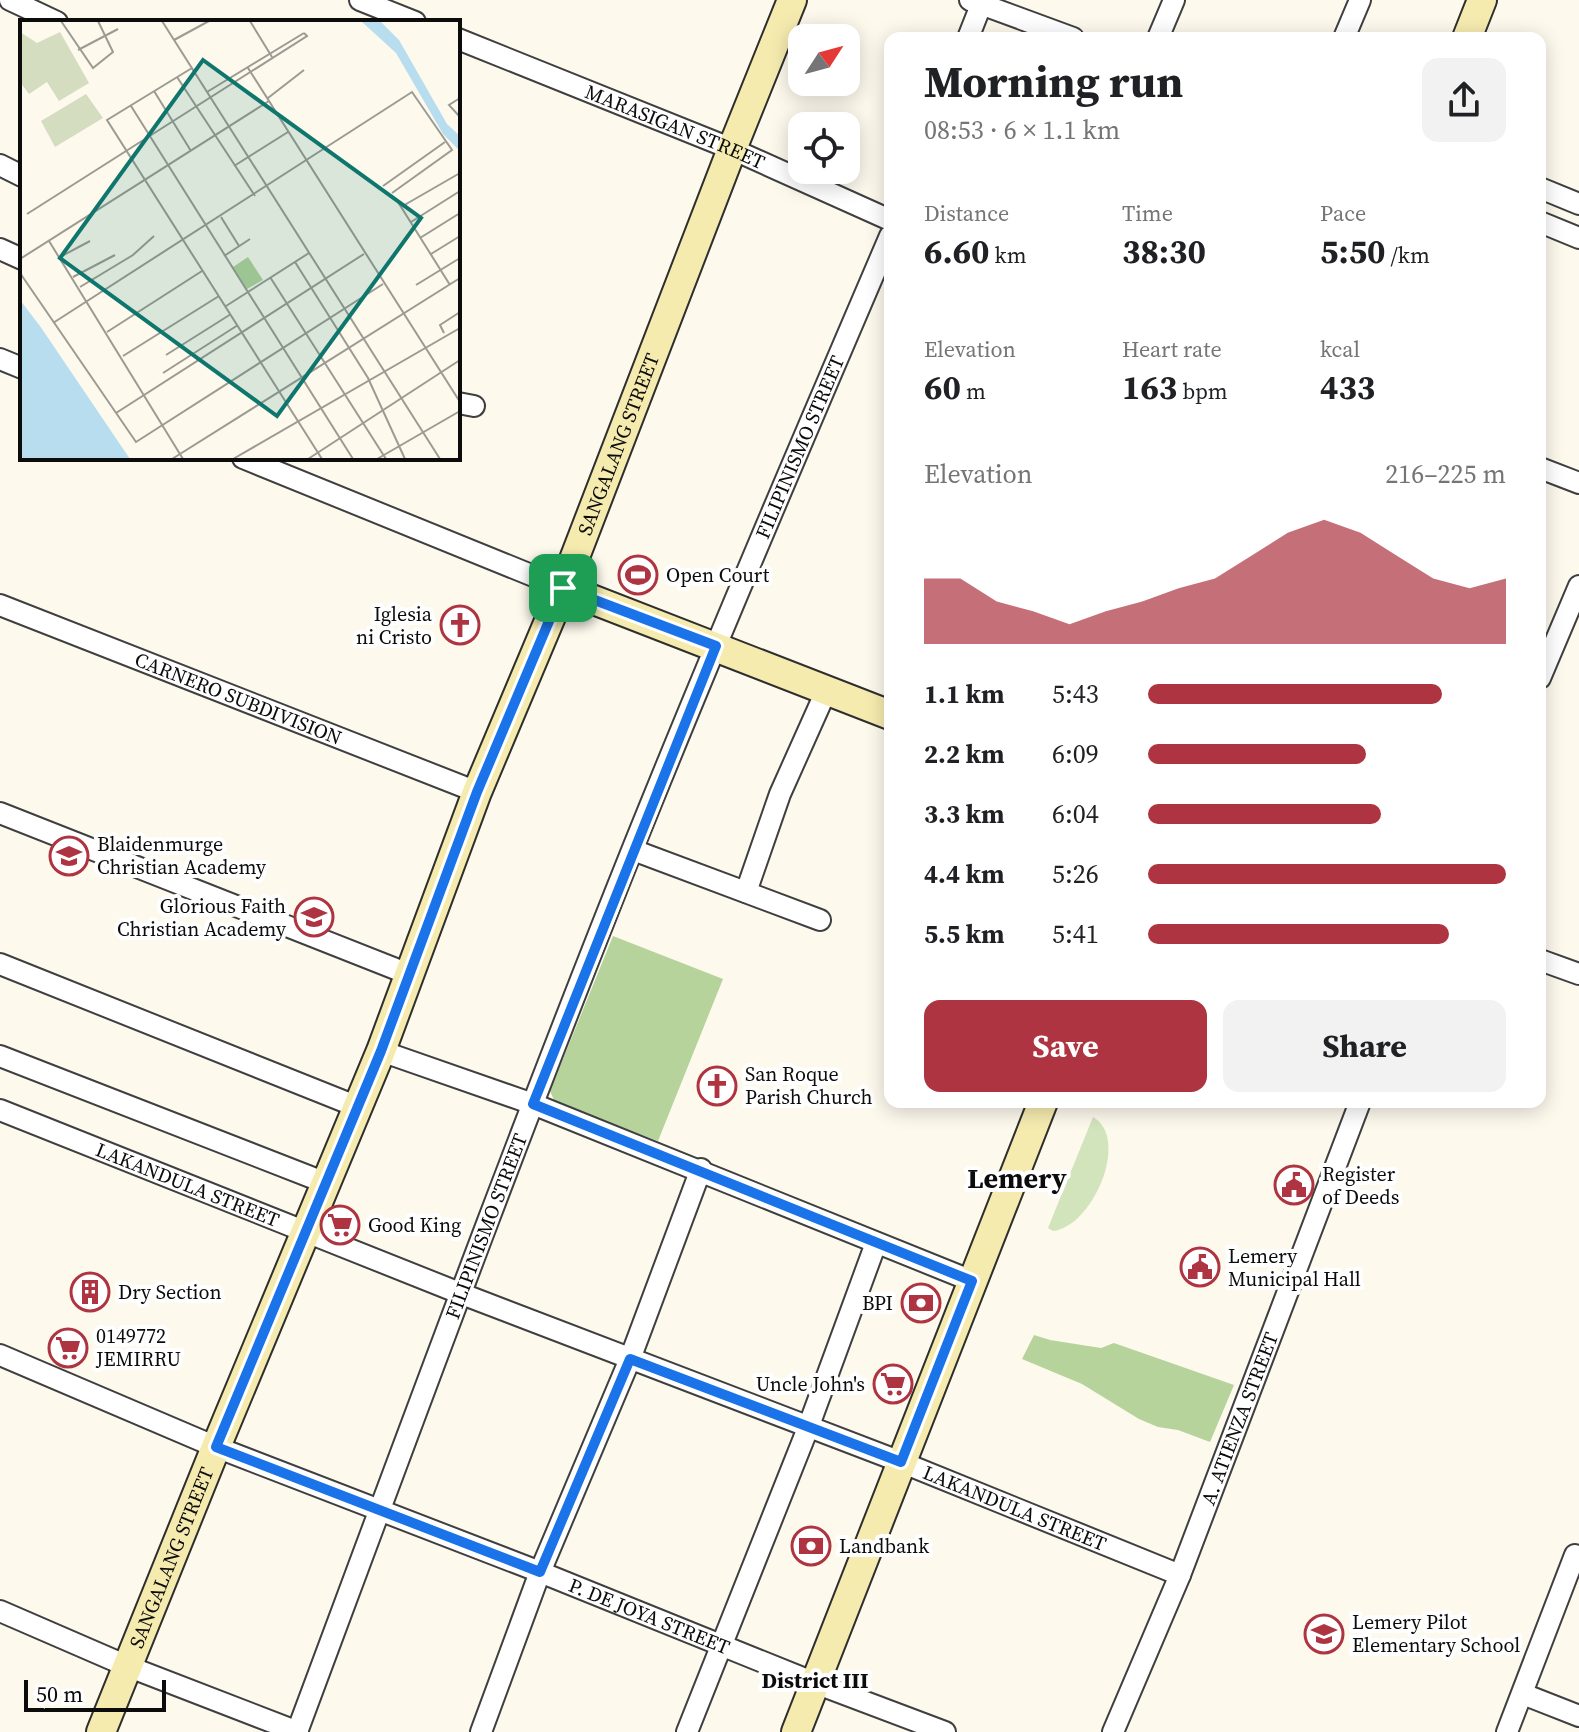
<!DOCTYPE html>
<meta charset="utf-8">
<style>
:root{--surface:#fff;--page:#f2f2f2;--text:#202124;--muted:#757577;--accent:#ad3440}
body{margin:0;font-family:"Source Serif 4",serif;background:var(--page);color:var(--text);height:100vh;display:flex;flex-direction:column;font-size:30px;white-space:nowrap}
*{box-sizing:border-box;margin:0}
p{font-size:26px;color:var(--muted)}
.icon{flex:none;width:44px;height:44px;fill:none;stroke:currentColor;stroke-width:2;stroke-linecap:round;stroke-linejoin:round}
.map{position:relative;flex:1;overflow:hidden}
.panel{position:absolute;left:884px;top:32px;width:662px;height:1076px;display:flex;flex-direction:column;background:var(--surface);border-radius:16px;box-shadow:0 4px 20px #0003}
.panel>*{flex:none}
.needle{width:52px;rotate:54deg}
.controls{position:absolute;left:788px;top:24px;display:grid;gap:16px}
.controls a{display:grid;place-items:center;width:72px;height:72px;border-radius:16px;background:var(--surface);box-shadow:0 4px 20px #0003;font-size:40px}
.scale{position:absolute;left:24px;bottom:20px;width:142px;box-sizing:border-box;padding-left:8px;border:4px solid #0c0c0c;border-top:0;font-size:22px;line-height:28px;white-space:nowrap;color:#0c0c0c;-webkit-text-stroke:6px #fff;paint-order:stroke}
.pin{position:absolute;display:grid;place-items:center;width:68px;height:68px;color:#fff;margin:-34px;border-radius:16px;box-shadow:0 4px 12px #0006}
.round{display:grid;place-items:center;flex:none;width:84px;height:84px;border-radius:16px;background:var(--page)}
.summary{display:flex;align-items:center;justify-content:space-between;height:136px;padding:0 40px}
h1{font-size:44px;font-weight:700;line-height:60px}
.metrics{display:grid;grid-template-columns:repeat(3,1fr);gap:12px;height:136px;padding:8px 40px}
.metrics div{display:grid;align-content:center}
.metrics b{font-size:34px;font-weight:700}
.metrics small{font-size:22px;font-weight:400}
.metrics p{font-size:22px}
.chart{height:224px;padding:16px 40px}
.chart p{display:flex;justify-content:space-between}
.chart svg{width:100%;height:144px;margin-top:8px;fill:var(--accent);opacity:.7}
.action{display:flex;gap:16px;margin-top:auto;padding:16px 40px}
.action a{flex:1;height:92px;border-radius:16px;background:var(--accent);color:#fff;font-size:32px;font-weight:700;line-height:92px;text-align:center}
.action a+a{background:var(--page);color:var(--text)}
ul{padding:0 40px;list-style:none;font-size:26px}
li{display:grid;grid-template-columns:128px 96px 1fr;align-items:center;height:60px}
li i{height:20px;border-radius:10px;background:var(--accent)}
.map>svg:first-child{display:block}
</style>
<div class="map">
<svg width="1579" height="1732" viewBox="0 0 1579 1732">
<rect width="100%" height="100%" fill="#fdf9ed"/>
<path fill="#d2e4bb" d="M1093,1117C1131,1139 1092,1227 1053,1231L1048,1228Z"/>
<path fill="#b7d39c" d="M613,936L723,979L658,1141L561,1105L554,1100L550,1091Z
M1034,1335L1050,1340L1101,1348L1114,1343L1234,1385L1210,1442L1178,1430L1158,1427L1139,1419L1082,1384L1022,1359Z"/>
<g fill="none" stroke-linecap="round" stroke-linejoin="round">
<defs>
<g id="street">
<path d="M10,0L57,22"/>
<path d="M360,0L415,22"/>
<path d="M970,0L1073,38"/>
<path d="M968,38L983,0"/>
<path d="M1158,38L1174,0"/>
<path d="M1344,38L1360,0"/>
<path id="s1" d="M458,39L732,149L890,220"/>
<path d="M0,165L22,176"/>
<path d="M1540,188L1579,204"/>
<path d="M1540,222L1579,238"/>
<path d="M0,249L22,259"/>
<path d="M0,359L22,368"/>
<path d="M458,403L474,406"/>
<path d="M243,458L563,588"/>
<path d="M1540,468L1579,483"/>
<path id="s2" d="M0,605L477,792"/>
<path d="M1540,678L1579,586"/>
<path d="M0,813L411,975"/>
<path d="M633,850L820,920"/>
<path d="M746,892L780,794L827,689"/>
<path d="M1540,960L1579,974"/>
<path d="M0,964L358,1107"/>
<path d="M381,1051L533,1104L972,1281"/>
<path d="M0,1056L326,1183"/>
<path id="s3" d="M0,1110L462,1294L901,1462L1180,1575"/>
<path id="s4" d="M0,1355L216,1447L540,1572L815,1683L945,1732"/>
<path d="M0,1611L127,1666L298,1732"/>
<path d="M1523,1694L1579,1716"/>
<path id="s5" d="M297,1732C407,1437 516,1140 633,848C716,642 803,439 890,236"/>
<path d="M481,1732L540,1572L630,1359L701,1169"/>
<path d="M687,1732L808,1428L876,1243"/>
<path id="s6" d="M1113,1732L1180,1575L1360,1102"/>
<path d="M1507,1732L1575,1555"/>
</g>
<g id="secondary">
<path d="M1467,38L1482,0"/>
<path d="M563,588L890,715"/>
<path id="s7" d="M101,1732L216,1447L381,1051L477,792L563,588L732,149L792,0"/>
<path d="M796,1732L1043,1102"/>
</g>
</defs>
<use href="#street" stroke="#3f3f3f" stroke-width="24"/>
<use href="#secondary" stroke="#2e2e2e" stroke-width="32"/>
<use href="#street" stroke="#fff" stroke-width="20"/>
<use href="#secondary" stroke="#f6ebaf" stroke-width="28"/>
</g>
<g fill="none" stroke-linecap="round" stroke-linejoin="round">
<defs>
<path id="route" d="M563,588L716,646L533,1104L972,1281L901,1462L630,1359L540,1572L216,1447L381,1051L477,792Z"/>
</defs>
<use href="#route" stroke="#fff" stroke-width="16"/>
<use href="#route" stroke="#1a73e8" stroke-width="10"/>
</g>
<defs>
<symbol id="stadium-ring" viewBox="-11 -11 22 22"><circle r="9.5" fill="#fff" stroke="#ad3440" stroke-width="1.5"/><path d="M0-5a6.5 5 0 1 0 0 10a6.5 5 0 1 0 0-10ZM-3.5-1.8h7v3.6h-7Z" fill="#ad3440"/></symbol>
<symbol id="church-ring" viewBox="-11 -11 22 22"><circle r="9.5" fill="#fff" stroke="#ad3440" stroke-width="1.5"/><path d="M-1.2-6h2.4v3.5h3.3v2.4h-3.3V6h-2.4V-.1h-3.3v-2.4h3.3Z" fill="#ad3440"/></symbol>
<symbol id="school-ring" viewBox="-11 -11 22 22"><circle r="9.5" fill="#fff" stroke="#ad3440" stroke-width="1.5"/><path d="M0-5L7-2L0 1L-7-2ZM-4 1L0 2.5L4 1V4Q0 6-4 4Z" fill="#ad3440"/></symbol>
<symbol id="civic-ring" viewBox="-11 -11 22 22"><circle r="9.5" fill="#fff" stroke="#ad3440" stroke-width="1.5"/><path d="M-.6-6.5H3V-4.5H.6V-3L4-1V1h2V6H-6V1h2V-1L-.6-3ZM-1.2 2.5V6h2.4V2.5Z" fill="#ad3440"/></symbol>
<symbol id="supermarket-ring" viewBox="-11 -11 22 22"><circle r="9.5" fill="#fff" stroke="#ad3440" stroke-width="1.5"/><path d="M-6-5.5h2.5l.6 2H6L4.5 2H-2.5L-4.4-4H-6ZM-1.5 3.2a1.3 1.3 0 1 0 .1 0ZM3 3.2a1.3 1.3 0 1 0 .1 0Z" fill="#ad3440"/></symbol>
<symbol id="building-ring" viewBox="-11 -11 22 22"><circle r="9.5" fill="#fff" stroke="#ad3440" stroke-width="1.5"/><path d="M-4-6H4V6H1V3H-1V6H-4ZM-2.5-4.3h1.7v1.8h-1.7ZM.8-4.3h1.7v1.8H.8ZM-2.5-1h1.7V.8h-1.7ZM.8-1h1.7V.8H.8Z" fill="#ad3440"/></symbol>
<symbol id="bank-ring" viewBox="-11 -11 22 22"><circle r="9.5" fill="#fff" stroke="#ad3440" stroke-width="1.5"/><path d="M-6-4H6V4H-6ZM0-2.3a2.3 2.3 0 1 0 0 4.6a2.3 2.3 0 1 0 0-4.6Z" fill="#ad3440"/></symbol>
</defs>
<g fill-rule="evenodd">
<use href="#stadium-ring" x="616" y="553" width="44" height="44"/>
<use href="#church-ring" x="438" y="603" width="44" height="44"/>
<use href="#school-ring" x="47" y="834" width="44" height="44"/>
<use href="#school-ring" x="292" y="895" width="44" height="44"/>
<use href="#church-ring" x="695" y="1064" width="44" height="44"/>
<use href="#civic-ring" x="1272" y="1163" width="44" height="44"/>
<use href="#supermarket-ring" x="318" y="1203" width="44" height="44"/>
<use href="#civic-ring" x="1178" y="1245" width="44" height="44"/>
<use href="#building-ring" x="68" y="1270" width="44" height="44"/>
<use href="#bank-ring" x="899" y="1281" width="44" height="44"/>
<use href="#supermarket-ring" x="46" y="1326" width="44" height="44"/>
<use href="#supermarket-ring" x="871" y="1362" width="44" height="44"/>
<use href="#bank-ring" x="789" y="1524" width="44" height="44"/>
<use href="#school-ring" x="1302" y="1612" width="44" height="44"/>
</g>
<g text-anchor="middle" stroke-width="8" stroke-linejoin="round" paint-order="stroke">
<g font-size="20" fill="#0c0c0c" stroke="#fff">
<text dy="7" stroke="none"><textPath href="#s1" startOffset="234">MARASIGAN STREET</textPath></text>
<text dy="7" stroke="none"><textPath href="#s7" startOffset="1388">SANGALANG STREET</textPath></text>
<text dy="7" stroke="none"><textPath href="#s5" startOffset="1380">FILIPINISMO STREET</textPath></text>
<text dy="7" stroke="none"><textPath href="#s2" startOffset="256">CARNERO SUBDIVISION</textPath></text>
<text dy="7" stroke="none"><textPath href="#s3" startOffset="202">LAKANDULA STREET</textPath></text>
<text dy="7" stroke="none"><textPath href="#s5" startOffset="540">FILIPINISMO STREET</textPath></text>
<text dy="7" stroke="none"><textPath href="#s6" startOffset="338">A. ATIENZA STREET</textPath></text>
<text dy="7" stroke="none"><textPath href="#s3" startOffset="1090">LAKANDULA STREET</textPath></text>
<text dy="7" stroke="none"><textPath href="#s7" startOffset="188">SANGALANG STREET</textPath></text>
<text dy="7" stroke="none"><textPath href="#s4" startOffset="700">P. DE JOYA STREET</textPath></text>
</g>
<g font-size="20" fill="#0c0c0c" stroke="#fff" text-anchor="start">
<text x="666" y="582">Open Court</text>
<text x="432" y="621" text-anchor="end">Iglesia<tspan x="432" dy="23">ni Cristo</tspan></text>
<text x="97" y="851">Blaidenmurge<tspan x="97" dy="23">Christian Academy</tspan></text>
<text x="286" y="913" text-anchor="end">Glorious Faith<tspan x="286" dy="23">Christian Academy</tspan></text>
<text x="745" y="1081">San Roque<tspan x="745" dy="23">Parish Church</tspan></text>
<text x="1322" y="1181">Register<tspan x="1322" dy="23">of Deeds</tspan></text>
<text x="368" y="1232">Good King</text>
<text x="1228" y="1263">Lemery<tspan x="1228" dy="23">Municipal Hall</tspan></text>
<text x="118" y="1299">Dry Section</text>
<text x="893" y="1310" text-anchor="end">BPI</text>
<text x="96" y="1343">0149772<tspan x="96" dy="23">JEMIRRU</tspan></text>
<text x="865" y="1391" text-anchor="end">Uncle John's</text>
<text x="839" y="1553">Landbank</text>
<text x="1352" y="1629">Lemery Pilot<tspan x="1352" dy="23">Elementary School</tspan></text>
</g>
<g font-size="22" font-weight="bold" fill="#0c0c0c" stroke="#fff">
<text x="815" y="1688">District III</text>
</g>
<g font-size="28" font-weight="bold" fill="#0c0c0c" stroke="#fff">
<text x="1017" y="1188">Lemery</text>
</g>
</g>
<g transform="translate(20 20)">
<rect width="440" height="440" fill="#fdf9ed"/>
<path d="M228,237L243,260L227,269L213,247Z" fill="#b7d39c"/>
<path d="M0,12L17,23L40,12L69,63L39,81L27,62L9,74L0,62ZM66,74L83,98L35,127L21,101Z" fill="#d5ddc1"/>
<path d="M341,1H360L379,20L427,104L440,116V131L423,114L376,33ZM0,280L20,306L110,439H0Z" fill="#b7ddef"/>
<path fill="none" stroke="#9d9a93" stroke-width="2" d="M41,1L73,48L93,32L78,1M142,1L420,439M230,1L252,37M154,20L189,1M58,30L98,9M172,48L87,100L302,439M228,48L440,382M157,57L235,176M134,71L171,131M187,72L284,13M248,78L284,50M440,78L429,85L440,97M111,86L333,439M214,146L268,112M363,166L425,122M378,182L430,265M381,187L440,153M7,194L287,16L284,13M201,197L219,226M391,202L440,171M400,218L440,193M29,221L163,439M411,234L440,216M204,236L230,219M40,237L70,221M0,239L249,81M275,242L348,358L385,439M0,253L116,422L363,264M53,257L95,235M250,257L366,439M396,265L440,238M60,267L113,235L134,216M206,286L289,233M33,303L392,72L432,130L372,173M87,312L182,251M424,313L420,305L440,292M146,335L211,294M103,336L199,276M143,353L218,305M96,393L344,234M152,439L440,258M213,439L440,308M288,439L440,340M357,439L440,391"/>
<path fill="#0f766e" fill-opacity="0.15" stroke="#0f766e" stroke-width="4" d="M183,40L401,198L257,396L40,238Z"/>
<rect width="440" height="440" fill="none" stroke="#0c0c0c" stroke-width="4"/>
</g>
</svg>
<div class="controls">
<a><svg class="needle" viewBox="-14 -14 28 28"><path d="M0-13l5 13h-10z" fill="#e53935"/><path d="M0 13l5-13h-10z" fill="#757577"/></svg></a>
<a><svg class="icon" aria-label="locate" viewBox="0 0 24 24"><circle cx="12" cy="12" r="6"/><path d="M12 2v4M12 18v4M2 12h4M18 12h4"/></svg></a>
</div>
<div class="scale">50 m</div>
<div class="pin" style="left:563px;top:588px;background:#1e9e55"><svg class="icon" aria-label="arrive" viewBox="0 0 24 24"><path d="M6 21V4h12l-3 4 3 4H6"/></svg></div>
<section class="panel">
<div class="summary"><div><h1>Morning run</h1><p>08:53 · 6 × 1.1 km</p></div><a class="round"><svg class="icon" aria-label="share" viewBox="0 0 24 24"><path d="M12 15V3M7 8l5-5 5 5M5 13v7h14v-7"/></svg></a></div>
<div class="metrics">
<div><p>Distance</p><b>6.60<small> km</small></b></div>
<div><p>Time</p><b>38:30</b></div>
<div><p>Pace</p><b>5:50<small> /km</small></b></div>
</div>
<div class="metrics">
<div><p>Elevation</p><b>60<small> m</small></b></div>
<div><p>Heart rate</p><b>163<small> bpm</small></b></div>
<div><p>kcal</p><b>433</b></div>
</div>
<div class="chart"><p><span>Elevation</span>216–225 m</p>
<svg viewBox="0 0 160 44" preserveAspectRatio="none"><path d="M0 44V24L10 24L20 31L30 34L40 38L50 34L60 31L70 27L80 24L90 17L100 10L110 6L120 10L130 17L140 24L150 27L160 24V44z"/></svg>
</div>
<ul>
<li><b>1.1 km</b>5:43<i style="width:82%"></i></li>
<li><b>2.2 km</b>6:09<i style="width:61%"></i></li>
<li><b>3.3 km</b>6:04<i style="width:65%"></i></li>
<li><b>4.4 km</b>5:26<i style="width:100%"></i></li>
<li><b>5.5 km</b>5:41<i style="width:84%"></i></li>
</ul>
<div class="action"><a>Save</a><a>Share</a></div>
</section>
</div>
